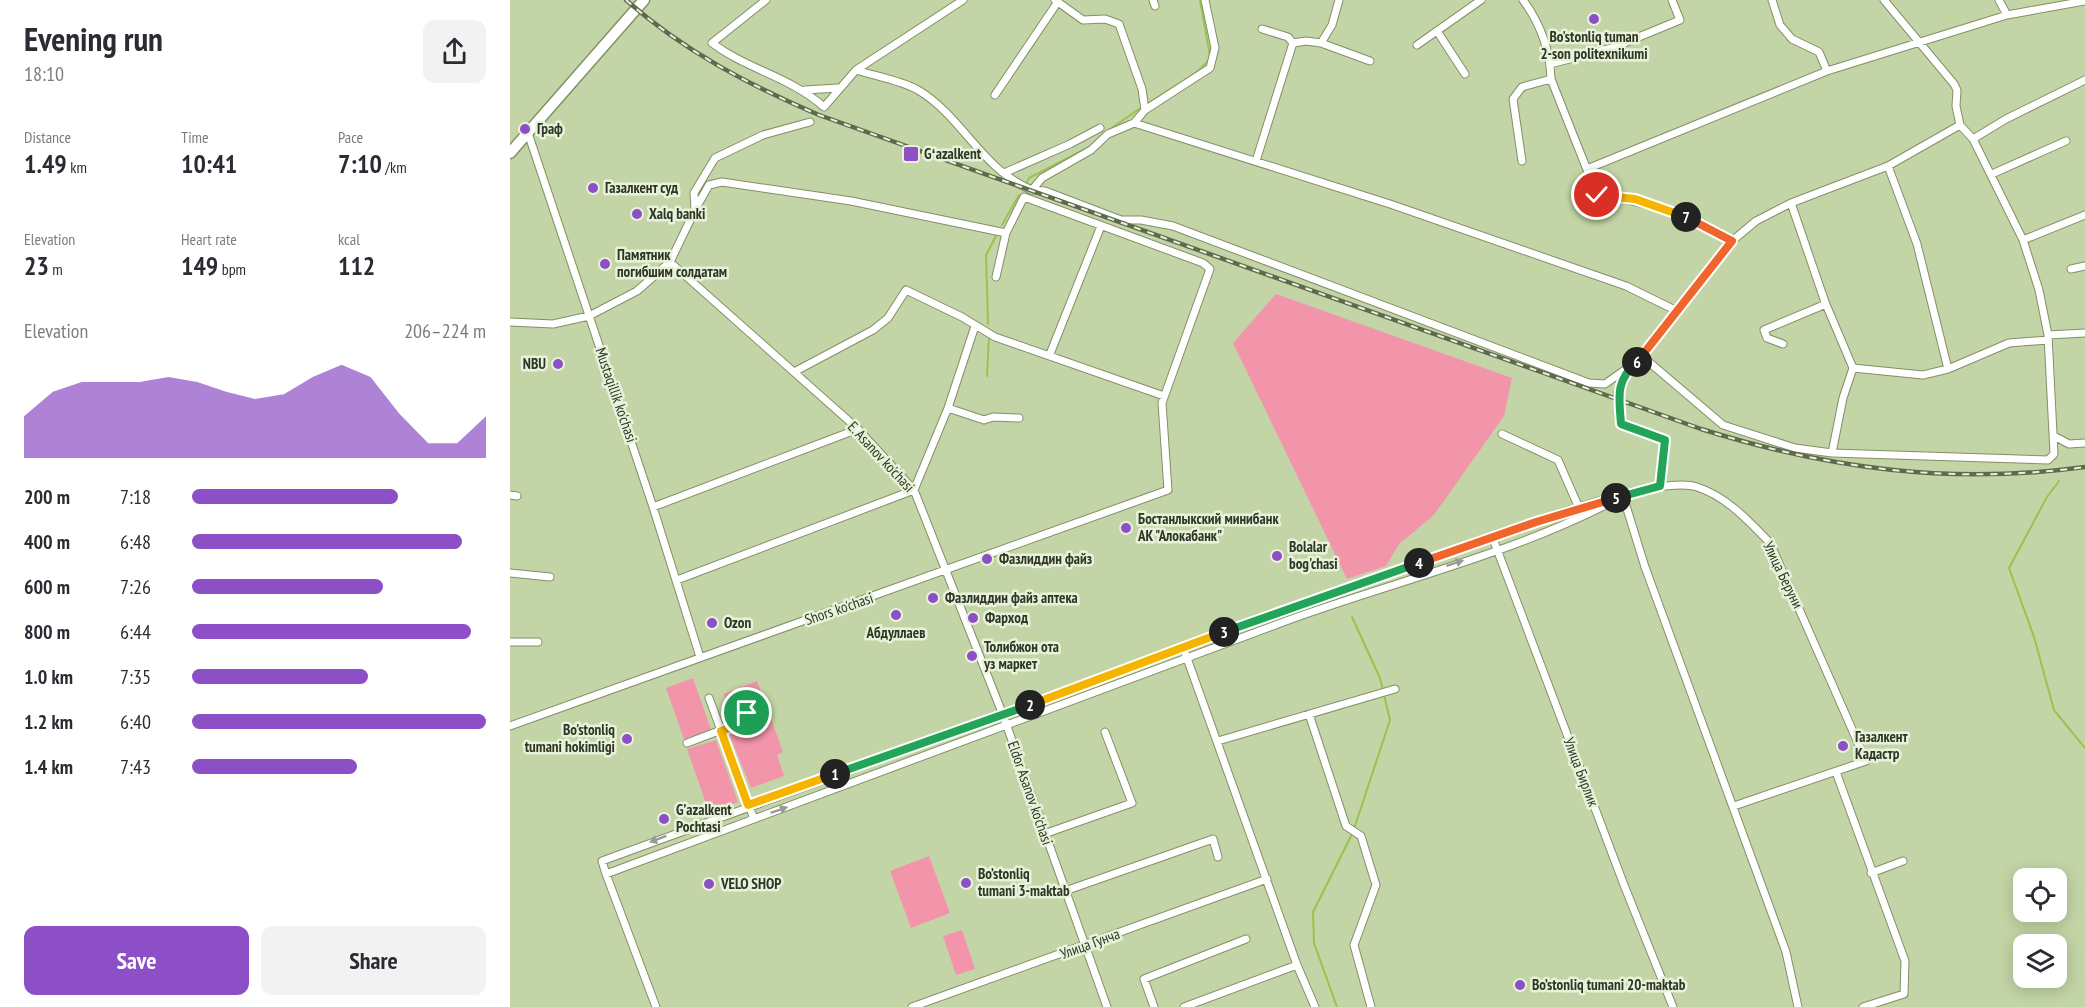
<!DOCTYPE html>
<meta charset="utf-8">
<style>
:root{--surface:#fff;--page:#f2f2f3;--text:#2b2b33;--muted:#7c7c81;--accent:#8c4fc5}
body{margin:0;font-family:"PT Sans Narrow",sans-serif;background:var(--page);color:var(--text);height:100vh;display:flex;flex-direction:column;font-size:22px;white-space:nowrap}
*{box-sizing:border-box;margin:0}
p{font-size:20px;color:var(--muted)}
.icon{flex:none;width:33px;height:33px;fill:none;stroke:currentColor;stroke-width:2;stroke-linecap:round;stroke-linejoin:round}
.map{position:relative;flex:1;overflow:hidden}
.sheet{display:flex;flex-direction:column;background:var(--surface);width:510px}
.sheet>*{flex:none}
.buttons{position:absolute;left:1503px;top:868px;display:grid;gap:12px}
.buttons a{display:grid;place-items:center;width:54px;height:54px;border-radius:12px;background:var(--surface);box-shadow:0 3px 15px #0003;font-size:30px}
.pin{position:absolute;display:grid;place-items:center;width:51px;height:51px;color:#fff;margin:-26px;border:3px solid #fff;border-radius:50%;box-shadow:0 2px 6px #0007}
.km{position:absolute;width:30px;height:30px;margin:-15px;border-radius:50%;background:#222;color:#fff;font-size:16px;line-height:30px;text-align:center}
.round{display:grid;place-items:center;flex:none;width:63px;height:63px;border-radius:12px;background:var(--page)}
.overview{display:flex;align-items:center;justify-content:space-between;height:102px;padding:0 24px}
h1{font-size:33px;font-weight:700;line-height:45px}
.stats{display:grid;grid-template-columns:repeat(3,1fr);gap:9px;height:102px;padding:6px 24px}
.stats div{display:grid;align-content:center}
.stats b{font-size:26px;font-weight:700}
.stats small{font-size:16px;font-weight:400}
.stats p{font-size:16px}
.chart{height:168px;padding:12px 24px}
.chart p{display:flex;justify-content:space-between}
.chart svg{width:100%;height:108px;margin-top:6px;fill:var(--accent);opacity:.7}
.primary-button{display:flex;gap:12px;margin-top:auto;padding:12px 24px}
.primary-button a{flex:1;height:69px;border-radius:12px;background:var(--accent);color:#fff;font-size:24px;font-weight:700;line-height:69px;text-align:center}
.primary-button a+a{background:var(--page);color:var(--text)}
ul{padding:0 24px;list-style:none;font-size:20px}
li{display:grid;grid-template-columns:96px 72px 1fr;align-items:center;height:45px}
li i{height:15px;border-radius:8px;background:var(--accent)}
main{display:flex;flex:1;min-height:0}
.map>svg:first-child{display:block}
</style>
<main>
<section class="sheet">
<div class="overview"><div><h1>Evening run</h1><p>18:10</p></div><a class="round"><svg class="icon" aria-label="share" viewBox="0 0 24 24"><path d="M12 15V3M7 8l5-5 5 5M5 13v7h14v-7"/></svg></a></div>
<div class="stats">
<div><p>Distance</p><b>1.49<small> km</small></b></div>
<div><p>Time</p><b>10:41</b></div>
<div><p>Pace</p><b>7:10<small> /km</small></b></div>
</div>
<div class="stats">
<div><p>Elevation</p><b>23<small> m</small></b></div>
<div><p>Heart rate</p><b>149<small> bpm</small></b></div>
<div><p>kcal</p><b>112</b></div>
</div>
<div class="chart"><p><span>Elevation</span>206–224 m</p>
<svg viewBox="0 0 160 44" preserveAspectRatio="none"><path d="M0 44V27L10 17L20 13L30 13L40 13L50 11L60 13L70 17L80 20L90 18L100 11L110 6L120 11L130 26L140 38L150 38L160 27V44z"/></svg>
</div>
<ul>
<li><b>200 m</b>7:18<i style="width:70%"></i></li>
<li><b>400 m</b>6:48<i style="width:92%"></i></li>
<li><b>600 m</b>7:26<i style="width:65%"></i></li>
<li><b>800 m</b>6:44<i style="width:95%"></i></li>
<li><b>1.0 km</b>7:35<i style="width:60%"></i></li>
<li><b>1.2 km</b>6:40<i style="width:100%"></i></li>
<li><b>1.4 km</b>7:43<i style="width:56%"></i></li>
</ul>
<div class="primary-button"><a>Save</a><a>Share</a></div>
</section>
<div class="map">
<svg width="1575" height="1007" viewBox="0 0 1575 1007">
<rect width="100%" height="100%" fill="#c3d5a6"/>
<path fill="#f295aa" d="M766,294L1002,378L994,416L924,515L889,544L876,566L837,579L723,343Z
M183,678L201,730L174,739L156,688Z
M247,681L273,752L267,755L274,776L241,788L218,731L225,727L214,694Z
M206,740L228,802L199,812L177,749Z
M419,856L440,913L401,928L380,871Z
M452,930L465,969L446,975L433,936Z"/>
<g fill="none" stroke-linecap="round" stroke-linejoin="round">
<path stroke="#9bc24d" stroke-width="2" d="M690,0L700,56
M640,102L687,72L698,61
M599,130L629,109
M515,185L519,178L581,146
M492,225L509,195
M478,324L476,255L486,236
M477,376L479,336
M1549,481L1537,497L1499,568L1524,637L1544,710L1575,748
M842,617L870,678L880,720L844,829
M827,1007L804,943L803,912L842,834"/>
<defs>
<path id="street" d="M256,0L202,43C238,70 279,76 314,107L346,70L453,0
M545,0L573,20L595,19L609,24L632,89L635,110
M643,0L645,6
M829,0L822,25L811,43L860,61
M1013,0C1030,23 1040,51 1041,79L1087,195C1141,201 1175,216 1222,241
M1262,0L1270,25L1282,39L1309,52L1317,71
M1489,0L1497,15
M752,29L778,37L783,43L796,41L811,43
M927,31L955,74
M907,45L971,0
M1040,64L1102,48L1170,20L1162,0
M346,70C365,76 391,80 408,90C452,116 472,170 522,190L532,178L581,150L598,134L624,123L880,204L1116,286L1167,311
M295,90L328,88
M485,95L547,3
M624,123L635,110L700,68L705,48L695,0
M18,133L143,507L190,657
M1463,139L1496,119L1575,80
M746,161L783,43
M1012,161L1003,99L1012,87L1041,79
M1378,166L1407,244L1438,369
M1077,169L1317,71L1497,15L1575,1
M494,173L560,144L590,128
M1482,174L1556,141
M522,190L535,191L611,220H631L663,226L1079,383L1095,384L1133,357L1144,338L1222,241L1246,221L1281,203L1378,166L1450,125
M1281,203L1315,302L1343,368L1333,398L1322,453
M186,208L199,185L212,182L341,201L496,233
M1513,240L1575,215
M160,262L348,429L404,490L493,715L597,1007
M1561,269L1575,266
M0,322L43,324L79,316L127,291L160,262L185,210L184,193L205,158L253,135L300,122
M1538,335L1575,333
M1273,344L1257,338L1254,330L1316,304
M540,354L591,226
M1133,357L1213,425L1285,448L1322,453L1538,460L1544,454L1538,335L1529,290L1513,240L1463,139L1450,125L1446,106L1447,90L1444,84L1374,0
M1343,368L1413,375L1438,369L1499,343L1538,340
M284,372L363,330L378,318L396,290L452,317L485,337L654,396
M1116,372L1108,392L1111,424L1155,440L1150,486
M438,408L474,420L483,417L509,418
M992,434L1048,460L1069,508
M1544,436L1559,444L1575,443
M0,495L7,496
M1113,496C1008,553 888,580 776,621C549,704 323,790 96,874L92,861L982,536C1025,522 1148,475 1187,487C1216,496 1240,522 1260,543L1356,761L1224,806
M1113,496L1135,567L1276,952L1288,1007
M143,507L348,429
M982,536L1114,885L1163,1007
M0,573L40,577
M167,580L404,490L438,408L465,326
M0,642H28
M673,647L787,965L805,1007
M199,698L244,819
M235 719a8 8 0 1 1 16 0a8 8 0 1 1-16 0Z
M799,714L836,826L851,836L866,885L844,945L861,1007
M0,726L658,490L652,403L700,269L693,263L514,197L496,233L486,277
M708,741L885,689
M177,743L235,721
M1326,772L1395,961L1394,994L1353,1007
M534,834L622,803L595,732
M1361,873L1393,861
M96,874L146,1007
M555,891L703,839L708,857
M402,1007L757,879
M644,1007L634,979L736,939
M674,1007L787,965"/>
<path id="secondary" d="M0,153L134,0"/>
</defs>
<use href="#street" stroke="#809165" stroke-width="9"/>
<use href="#secondary" stroke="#809165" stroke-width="13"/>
<use href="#street" stroke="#fff" stroke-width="7"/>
<use href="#secondary" stroke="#fff" stroke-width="10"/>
<defs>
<path id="rail" d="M116,0C174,51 239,85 309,115L1191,429C1319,469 1441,485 1575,467"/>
</defs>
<use href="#rail" stroke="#5e694d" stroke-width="4.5"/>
<use href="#rail" stroke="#e8f2da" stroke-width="2" stroke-dasharray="7" stroke-linecap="butt"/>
</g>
<defs><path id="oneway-solid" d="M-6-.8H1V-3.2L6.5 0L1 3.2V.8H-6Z" transform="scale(1.5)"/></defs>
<g fill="#979b92">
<use href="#oneway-solid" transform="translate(945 563) rotate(-18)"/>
<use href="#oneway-solid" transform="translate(269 810) rotate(-19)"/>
<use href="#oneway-solid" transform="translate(148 839) rotate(159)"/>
</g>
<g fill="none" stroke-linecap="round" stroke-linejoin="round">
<defs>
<path id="split-1" d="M237,713L235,722L211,731L238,805L325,774"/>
<path id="split-2" d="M325,774L520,705"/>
<path id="split-3" d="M520,705L714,632"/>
<path id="split-4" d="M714,632L909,563"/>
<path id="split-5" d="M909,563L1026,522L1106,498"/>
<path id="split-6" d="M1106,498L1150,486L1155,440L1111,424C1109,397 1105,381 1127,362"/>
<path id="split-7" d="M1127,362L1222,241L1176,217"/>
<path id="split-8" d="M1087,195L1125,199L1176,217"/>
</defs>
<use href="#split-1" stroke="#fff" stroke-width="12"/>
<use href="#split-2" stroke="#fff" stroke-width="12"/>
<use href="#split-3" stroke="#fff" stroke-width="12"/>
<use href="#split-4" stroke="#fff" stroke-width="12"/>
<use href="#split-5" stroke="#fff" stroke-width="12"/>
<use href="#split-6" stroke="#fff" stroke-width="12"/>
<use href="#split-7" stroke="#fff" stroke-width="12"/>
<use href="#split-8" stroke="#fff" stroke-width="12"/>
<use href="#split-1" stroke="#f5b400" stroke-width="8"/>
<use href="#split-2" stroke="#22a559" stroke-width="8"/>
<use href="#split-3" stroke="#f5b400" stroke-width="8"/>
<use href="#split-4" stroke="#22a559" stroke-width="8"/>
<use href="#split-5" stroke="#f0652b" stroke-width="8"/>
<use href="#split-6" stroke="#22a559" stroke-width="8"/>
<use href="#split-7" stroke="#f0652b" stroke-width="8"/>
<use href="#split-8" stroke="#f5b400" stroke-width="8"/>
</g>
<g fill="#8c4fc5" stroke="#e8f2da" stroke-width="2">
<circle cx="1084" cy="19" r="6"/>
<circle cx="15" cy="129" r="6"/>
<rect x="393" y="146" width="16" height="16" rx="3"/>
<circle cx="83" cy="188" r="6"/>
<circle cx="127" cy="214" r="6"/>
<circle cx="95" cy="264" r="6"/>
<circle cx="48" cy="364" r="6"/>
<circle cx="616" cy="528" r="6"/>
<circle cx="767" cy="556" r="6"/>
<circle cx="477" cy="559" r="6"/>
<circle cx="423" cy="598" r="6"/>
<circle cx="386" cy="615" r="6"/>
<circle cx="463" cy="618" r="6"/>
<circle cx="202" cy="623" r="6"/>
<circle cx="462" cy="656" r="6"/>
<circle cx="117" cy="739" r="6"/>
<circle cx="1333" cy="746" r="6"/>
<circle cx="154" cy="819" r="6"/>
<circle cx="456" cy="883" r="6"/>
<circle cx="199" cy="884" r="6"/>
<circle cx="1010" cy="985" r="6"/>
</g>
<g text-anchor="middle" stroke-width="5" stroke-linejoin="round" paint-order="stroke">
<g font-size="15" font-weight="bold" fill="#2f3724" stroke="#e8f2da" text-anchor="start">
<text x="1084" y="42" text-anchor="middle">Bo'stonliq tuman<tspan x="1084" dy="17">2-son politexnikumi</tspan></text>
<text x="27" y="134">Граф</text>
<text x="414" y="159">Gʻazalkent</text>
<text x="95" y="193">Газалкент суд</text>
<text x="139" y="219">Xalq banki</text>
<text x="107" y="260">Памятник<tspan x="107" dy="17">погибшим солдатам</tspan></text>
<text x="36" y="369" text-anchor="end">NBU</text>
<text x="628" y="524">Бостанлыкский минибанк<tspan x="628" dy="17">АК "Алокабанк"</tspan></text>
<text x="779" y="552">Bolalar<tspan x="779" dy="17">bog'chasi</tspan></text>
<text x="489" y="564">Фазлиддин файз</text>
<text x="435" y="603">Фазлиддин файз аптека</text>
<text x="475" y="623">Фарход</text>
<text x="214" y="628">Ozon</text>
<text x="386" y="638" text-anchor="middle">Абдуллаев</text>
<text x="474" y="652">Толибжон ота<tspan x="474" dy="17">уз маркет</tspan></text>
<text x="105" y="735" text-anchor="end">Bo'stonliq<tspan x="105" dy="17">tumani hokimligi</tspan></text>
<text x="1345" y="742">Газалкент<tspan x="1345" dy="17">Кадастр</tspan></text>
<text x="166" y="815">Gʼazalkent<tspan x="166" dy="17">Pochtasi</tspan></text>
<text x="468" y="879">Bo’stonliq<tspan x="468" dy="17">tumani 3-maktab</tspan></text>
<text x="211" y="889">VELO SHOP</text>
<text x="1022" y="990">Bo’stonliq tumani 20-maktab</text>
</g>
<g font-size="15" fill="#2f3724" stroke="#e8f2da">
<text transform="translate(106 395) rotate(71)" y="5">Mustaqillik ko'chasi</text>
<text transform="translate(371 457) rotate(47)" y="5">E. Asanov ko'chasi</text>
<text transform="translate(1273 575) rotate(64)" y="5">Улица Беруни</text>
<text transform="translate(329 609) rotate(-19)" y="5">Shors ko'chasi</text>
<text transform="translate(1071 772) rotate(69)" y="5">Улица Бирлик</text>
<text transform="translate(520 793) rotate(71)" y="5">Eldor Asanov ko'chasi</text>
<text transform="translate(580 944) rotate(-20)" y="5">Улица Гунча</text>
</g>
</g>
</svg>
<div class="buttons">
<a><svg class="icon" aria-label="locate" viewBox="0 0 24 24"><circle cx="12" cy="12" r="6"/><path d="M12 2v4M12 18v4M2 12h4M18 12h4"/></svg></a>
<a><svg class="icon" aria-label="layers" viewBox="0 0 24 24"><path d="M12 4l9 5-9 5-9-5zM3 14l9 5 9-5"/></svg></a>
</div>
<div class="pin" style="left:237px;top:713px;background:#1e9e55"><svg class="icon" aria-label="arrive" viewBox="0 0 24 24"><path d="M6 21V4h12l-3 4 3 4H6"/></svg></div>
<div class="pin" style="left:1087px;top:195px;background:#d93025"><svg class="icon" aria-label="check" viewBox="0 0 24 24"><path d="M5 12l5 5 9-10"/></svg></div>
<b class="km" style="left:325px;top:774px">1</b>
<b class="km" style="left:520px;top:705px">2</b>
<b class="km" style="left:714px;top:632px">3</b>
<b class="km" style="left:909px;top:563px">4</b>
<b class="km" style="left:1106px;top:498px">5</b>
<b class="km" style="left:1127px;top:362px">6</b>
<b class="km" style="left:1176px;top:217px">7</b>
</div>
</main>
